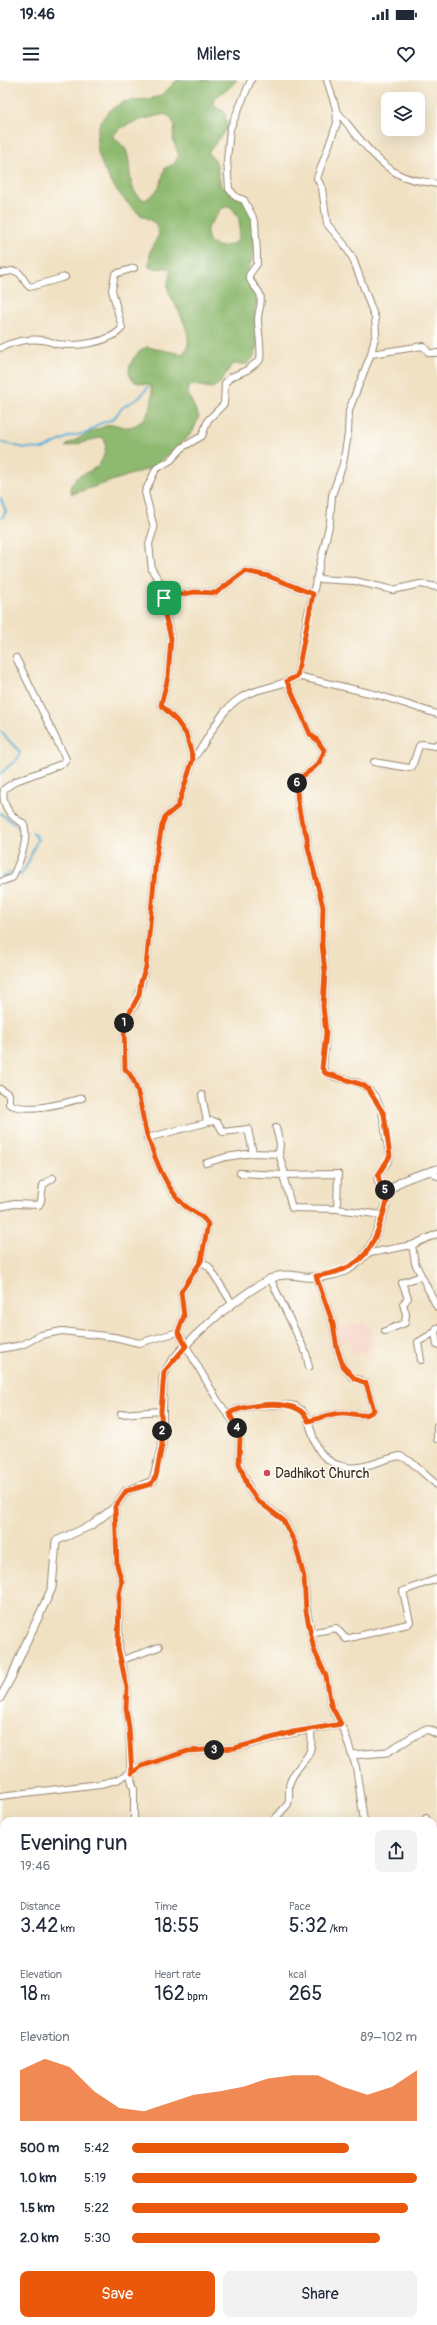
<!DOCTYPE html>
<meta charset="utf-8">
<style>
:root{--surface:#fff;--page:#f2f2f3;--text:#1f2937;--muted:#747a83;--accent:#ea580c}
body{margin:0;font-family:Pangolin,sans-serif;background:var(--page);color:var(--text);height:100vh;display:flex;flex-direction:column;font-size:15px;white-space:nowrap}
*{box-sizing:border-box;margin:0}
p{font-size:13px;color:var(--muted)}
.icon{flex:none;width:22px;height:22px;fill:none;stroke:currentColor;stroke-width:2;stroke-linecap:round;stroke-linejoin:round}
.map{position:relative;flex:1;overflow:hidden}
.sheet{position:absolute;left:0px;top:1737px;width:437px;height:508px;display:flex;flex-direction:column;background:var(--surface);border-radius:12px 12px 0 0;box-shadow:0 4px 16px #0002}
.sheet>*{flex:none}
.tools{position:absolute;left:381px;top:12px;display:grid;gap:8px}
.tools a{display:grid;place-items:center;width:44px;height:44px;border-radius:8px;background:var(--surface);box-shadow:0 4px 16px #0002;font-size:20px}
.pin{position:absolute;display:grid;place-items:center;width:34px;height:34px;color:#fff;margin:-17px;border-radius:8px;box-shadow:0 2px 6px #0006}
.km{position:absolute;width:20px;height:20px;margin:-10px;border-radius:50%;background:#222;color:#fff;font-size:11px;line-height:20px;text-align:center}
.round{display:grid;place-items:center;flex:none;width:42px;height:42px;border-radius:8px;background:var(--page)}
.summary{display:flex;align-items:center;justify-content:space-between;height:68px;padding:0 20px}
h1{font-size:22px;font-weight:600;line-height:30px}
.stats{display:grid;grid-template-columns:repeat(3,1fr);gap:6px;height:68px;padding:4px 20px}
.stats div{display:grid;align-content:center}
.stats b{font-size:20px;font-weight:600}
.stats small{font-size:11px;font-weight:400}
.stats p{font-size:11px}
.chart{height:112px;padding:8px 20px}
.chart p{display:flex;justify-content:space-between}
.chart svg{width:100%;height:72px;margin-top:4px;fill:var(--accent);opacity:.7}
.action{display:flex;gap:8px;margin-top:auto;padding:8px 20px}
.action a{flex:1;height:46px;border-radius:8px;background:var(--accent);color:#fff;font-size:16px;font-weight:600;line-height:46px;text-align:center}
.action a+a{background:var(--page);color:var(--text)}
ul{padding:0 20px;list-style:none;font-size:13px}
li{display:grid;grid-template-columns:64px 48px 1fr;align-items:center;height:30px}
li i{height:10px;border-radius:5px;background:var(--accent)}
.status{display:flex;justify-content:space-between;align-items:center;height:28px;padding:0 20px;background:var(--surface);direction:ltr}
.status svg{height:11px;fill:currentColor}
header{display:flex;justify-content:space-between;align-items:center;height:52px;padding:0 20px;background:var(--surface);font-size:18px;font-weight:600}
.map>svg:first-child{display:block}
</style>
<div class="status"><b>19:46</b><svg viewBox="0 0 49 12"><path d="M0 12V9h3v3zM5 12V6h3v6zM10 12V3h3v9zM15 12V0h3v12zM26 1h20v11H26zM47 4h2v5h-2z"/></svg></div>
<header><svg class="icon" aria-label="menu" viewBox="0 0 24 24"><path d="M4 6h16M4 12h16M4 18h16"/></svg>Milers<svg class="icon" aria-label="heart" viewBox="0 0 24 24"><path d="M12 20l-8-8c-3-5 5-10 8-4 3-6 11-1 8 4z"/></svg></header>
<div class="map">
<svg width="437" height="2245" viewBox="0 0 437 2245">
<rect width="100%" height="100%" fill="#fdfcf7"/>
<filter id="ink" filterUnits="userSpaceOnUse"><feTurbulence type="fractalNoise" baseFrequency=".025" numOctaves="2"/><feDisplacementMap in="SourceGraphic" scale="8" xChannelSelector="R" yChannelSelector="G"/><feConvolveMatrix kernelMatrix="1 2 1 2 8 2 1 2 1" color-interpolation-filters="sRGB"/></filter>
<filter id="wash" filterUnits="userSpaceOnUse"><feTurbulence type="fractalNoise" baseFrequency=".012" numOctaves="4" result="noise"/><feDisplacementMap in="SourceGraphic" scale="16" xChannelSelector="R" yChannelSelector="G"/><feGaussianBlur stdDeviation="0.9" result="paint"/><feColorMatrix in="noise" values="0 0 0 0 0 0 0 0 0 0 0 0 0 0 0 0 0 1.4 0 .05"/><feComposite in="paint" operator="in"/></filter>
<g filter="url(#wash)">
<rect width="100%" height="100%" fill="#f1e1c3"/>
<path fill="#f6d2c3" d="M365,1243V1247H371V1262L367,1274L350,1273V1262L337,1263L335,1247Z"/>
<path fill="#8eb970" stroke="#647247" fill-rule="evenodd" d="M177,0H237L229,8L213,19L215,27L224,31L228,47L208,73L216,82L221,107C228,110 236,112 242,116C263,131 256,170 248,190C258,208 261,211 254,231C260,247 262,273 247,284H232L220,303L212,308L193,305L188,306L187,312L199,337L193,351L186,359L154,387L72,414L70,409C73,395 85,395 95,388C103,383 109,366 103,357L65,367L68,364C81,357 94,350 108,345C116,343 122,348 129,347C147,345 157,319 150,305L135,302C121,292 135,272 147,267L182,274C200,261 174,225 168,210C166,203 172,196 170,189C162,186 157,191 149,187L150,172L159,154L155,143C149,138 142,137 137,132C109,108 73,51 118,25C131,17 145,22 159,16C165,13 172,5 177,0ZM165,34L170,37L175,45L173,61L179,75L174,84L165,88C160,104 161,110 145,120C125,112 133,87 126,70C123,64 117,62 113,56C122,42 150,38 165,34ZM226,127H231C241,138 241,145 238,160C226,171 205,168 207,149L221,129Z"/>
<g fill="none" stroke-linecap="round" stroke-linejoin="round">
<path stroke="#5bafd7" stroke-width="2" d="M0,362L25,368L43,369L70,356L87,353L99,344L113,339L123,327L139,318L148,307
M0,418L6,431L3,437L0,438
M0,651L20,672L18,678L0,694
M0,733L20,748
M16,793L21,795C29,785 32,770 38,759L32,752
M0,797L8,795L10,792"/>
</g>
</g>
<g filter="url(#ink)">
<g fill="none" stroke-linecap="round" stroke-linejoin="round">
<defs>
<path id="minor" d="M336,30C354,51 373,80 398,94C410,101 424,101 437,104
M0,193C5,193 9,191 13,191C23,191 23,203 30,207L65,197
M0,268C12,262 29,258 42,260C48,260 52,263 57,264C76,267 110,263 122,248L112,210L115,194L134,188
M371,274L423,266L429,273H437
M317,499L355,501L393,510L420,504L437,507
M164,517L194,512L216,513L245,491L268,496L313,514
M297,596L378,615L437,634
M287,601L310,654L317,660L324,670C320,689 309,689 297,701C296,714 298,725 301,739C302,747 309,754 307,763L323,827L322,864L325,892L323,926L326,953L323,988C328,1000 354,998 364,1006C382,1018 384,1039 386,1058C387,1064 389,1070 390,1076C386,1092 364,1096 390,1113
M193,679C210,659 217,633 240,618C257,607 281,608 297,596L308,534L330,442L332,415L343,384L348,354L349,330L371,274L376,253L375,238L353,179L344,164L327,144L322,108L317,98L337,43L336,29L327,0
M374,682L409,688L412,687L419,666L422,664L435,666L437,664
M0,802L12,798C18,785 31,758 23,743C10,737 1,724 4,709L16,701L64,683L66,679L16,578
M0,1009L9,1014V1024C26,1033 64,1024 82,1018
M202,1015L207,1042
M276,1048L280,1064L279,1074
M147,1058L213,1041L218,1043L223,1052L248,1049L253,1073L279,1074L285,1094
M206,1083L226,1077L254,1073
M432,1091L437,1096
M240,1093L283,1095
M0,1127L14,1124L39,1125L41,1121L43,1105L53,1098
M337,1129L338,1094L283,1095L292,1128L337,1129L383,1135
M412,1165L415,1183L437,1227
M365,1174L412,1165L437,1154
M201,1181L209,1187L232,1223
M270,1198L306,1273L309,1287
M385,1251L405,1243L406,1234L403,1224L408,1218L402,1203L421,1196
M178,1252L184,1236L181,1212L201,1181L208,1144C202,1134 192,1132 184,1125C166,1108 156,1081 148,1058C141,1039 141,1002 125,989L124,943L136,923L146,887L156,779L162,745L165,737L178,726L193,679L186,654L176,640L161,625L168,597L171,558L164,527V508L152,490L149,464L154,448L145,412L156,389L171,380L183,367L202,356L208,340L224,324L225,303L231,297L247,290L260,280C262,266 258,253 258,239C258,231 263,222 260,214C257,207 249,204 249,195L257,184V173L255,141L244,120L236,117L229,109L227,80L230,49L251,0
M178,1252L218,1321L237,1347L240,1357L239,1383L251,1412L257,1420L283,1439L295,1463L304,1497L307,1531L314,1570L326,1596L331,1625L345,1654L356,1687L364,1741
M435,1252L437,1265
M0,1269L22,1265L41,1255L62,1251L114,1257L139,1263L178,1252
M421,1280L418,1262L435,1252L437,1248
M229,1333C242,1326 255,1326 270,1325C278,1325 287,1324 295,1326C319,1336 303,1375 341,1386C361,1392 381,1379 400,1376L410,1381L437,1405
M121,1334L161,1331
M308,1341C319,1339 331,1333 342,1333C352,1332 364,1340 374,1330L366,1303L352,1297L343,1286L337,1268L333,1244L316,1196
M437,1346V1359
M115,1427L117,1485L122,1502L119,1513V1568L127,1608L126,1628L129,1648L131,1699L134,1709V1741
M310,1553L336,1548L346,1559L408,1544L410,1542L403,1511L437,1499
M122,1580L159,1567
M0,1716L100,1704L117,1700L142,1686L188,1671L235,1668L293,1653L341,1644
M426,1738L427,1741
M273,1741L288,1724C291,1716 287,1709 290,1702C299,1679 317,1679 310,1649
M433,1751L437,1759
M433,1847L437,1851
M0,1849H3L4,1871
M0,1946L4,1903
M433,2043L437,2042
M0,2154L4,2153
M433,2205L437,2203
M110,2241V2245
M291,2241L293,2245
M396,2241L398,2245
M119,2245L121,2241
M187,2245L188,2241
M341,2245L358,2241"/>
<path id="tertiary" d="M0,1618L12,1596L21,1574L52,1508L56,1461L92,1445L115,1427L126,1411L153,1401L162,1365L163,1298C168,1272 252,1203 278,1196C288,1193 295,1196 305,1197C318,1198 335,1196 347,1190C371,1178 377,1151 385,1128C387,1121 388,1113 393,1108C403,1097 424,1094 437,1089
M352,1675L387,1672L424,1650H430L437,1654
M0,2236L4,2234"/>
</defs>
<use href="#minor" stroke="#968670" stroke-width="8"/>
<use href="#tertiary" stroke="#968670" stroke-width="9"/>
<use href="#minor" stroke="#fff" stroke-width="6"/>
<use href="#tertiary" stroke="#fff" stroke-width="7"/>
</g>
</g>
<g fill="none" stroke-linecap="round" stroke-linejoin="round" filter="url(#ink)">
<defs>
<path id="route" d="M245,491L268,496L313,514L297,596L287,601L310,654L317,660L324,670C320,689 309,689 297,701C296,714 298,725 301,739C302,747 309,754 307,763L323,827L322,864L325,892L323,926L326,953L322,988L325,993L363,1005L368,1009L384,1034L390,1076L378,1095L381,1107L390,1113C374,1160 373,1189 316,1196L333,1244L337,1268L343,1286L355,1299L366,1303L374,1330C365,1340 352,1332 342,1333C331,1333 319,1339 308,1341C300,1316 247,1324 229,1333L237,1347L240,1358L239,1383L248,1407L257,1420L283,1440L295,1463L304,1497L306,1531L314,1570L326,1596L331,1625L341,1644L293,1652L235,1668L188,1671L142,1686L132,1693L129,1648L126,1628L127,1608L118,1568L119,1514L122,1502L117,1485L115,1427L126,1411L151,1404L156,1396L162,1365L161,1331L164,1292L186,1266L178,1252L184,1236L181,1212L201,1181L208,1144C202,1134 192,1132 184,1125C166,1108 156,1081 148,1058C141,1039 141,1002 125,989L124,943L139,915L141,901L146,887L156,779L162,745L165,737L178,726L193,679L186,654L176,640L161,625L168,597L171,558L165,535L164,518L194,512L216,513Z"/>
</defs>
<use href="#route" stroke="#fff" stroke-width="8"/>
<use href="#route" stroke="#ea580c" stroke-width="5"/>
</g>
<circle fill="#d1495b" stroke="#fdfcf7" stroke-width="1.5" cx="267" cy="1393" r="4"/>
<g text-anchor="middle" stroke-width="3" stroke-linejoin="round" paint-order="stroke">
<g font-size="14" fill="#3b2a1e" stroke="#fdfcf7" text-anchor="start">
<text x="275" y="1398">Dadhikot Church</text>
</g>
</g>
</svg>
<div class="tools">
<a><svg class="icon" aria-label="layers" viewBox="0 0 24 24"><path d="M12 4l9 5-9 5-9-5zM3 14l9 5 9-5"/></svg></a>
</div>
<div class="pin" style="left:164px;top:518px;background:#1e9e55"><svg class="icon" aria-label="arrive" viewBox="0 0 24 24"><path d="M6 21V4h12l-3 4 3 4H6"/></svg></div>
<b class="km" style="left:124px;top:943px">1</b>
<b class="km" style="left:162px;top:1351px">2</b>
<b class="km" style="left:214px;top:1670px">3</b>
<b class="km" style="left:237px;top:1348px">4</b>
<b class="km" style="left:385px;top:1110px">5</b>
<b class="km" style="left:297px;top:703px">6</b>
<section class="sheet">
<div class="summary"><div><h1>Evening run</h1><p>19:46</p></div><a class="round"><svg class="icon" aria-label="share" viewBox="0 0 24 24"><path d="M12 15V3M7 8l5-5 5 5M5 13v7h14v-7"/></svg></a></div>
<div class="stats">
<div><p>Distance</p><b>3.42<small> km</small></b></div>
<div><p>Time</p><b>18:55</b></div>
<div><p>Pace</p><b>5:32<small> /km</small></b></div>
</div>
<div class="stats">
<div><p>Elevation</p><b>18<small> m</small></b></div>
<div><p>Heart rate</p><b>162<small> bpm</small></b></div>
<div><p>kcal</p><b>265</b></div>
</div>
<div class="chart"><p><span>Elevation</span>89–102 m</p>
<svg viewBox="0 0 160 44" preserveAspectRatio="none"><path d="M0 44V13L10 6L20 11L30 26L40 36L50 38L60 33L70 28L80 26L90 23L100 18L110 16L120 16L130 23L140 28L150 23L160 13V44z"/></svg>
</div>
<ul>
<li><b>500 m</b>5:42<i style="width:76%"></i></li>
<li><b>1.0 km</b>5:19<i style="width:100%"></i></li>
<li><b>1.5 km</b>5:22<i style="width:97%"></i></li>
<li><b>2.0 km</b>5:30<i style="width:87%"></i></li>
</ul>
<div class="action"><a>Save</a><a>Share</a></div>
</section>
</div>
